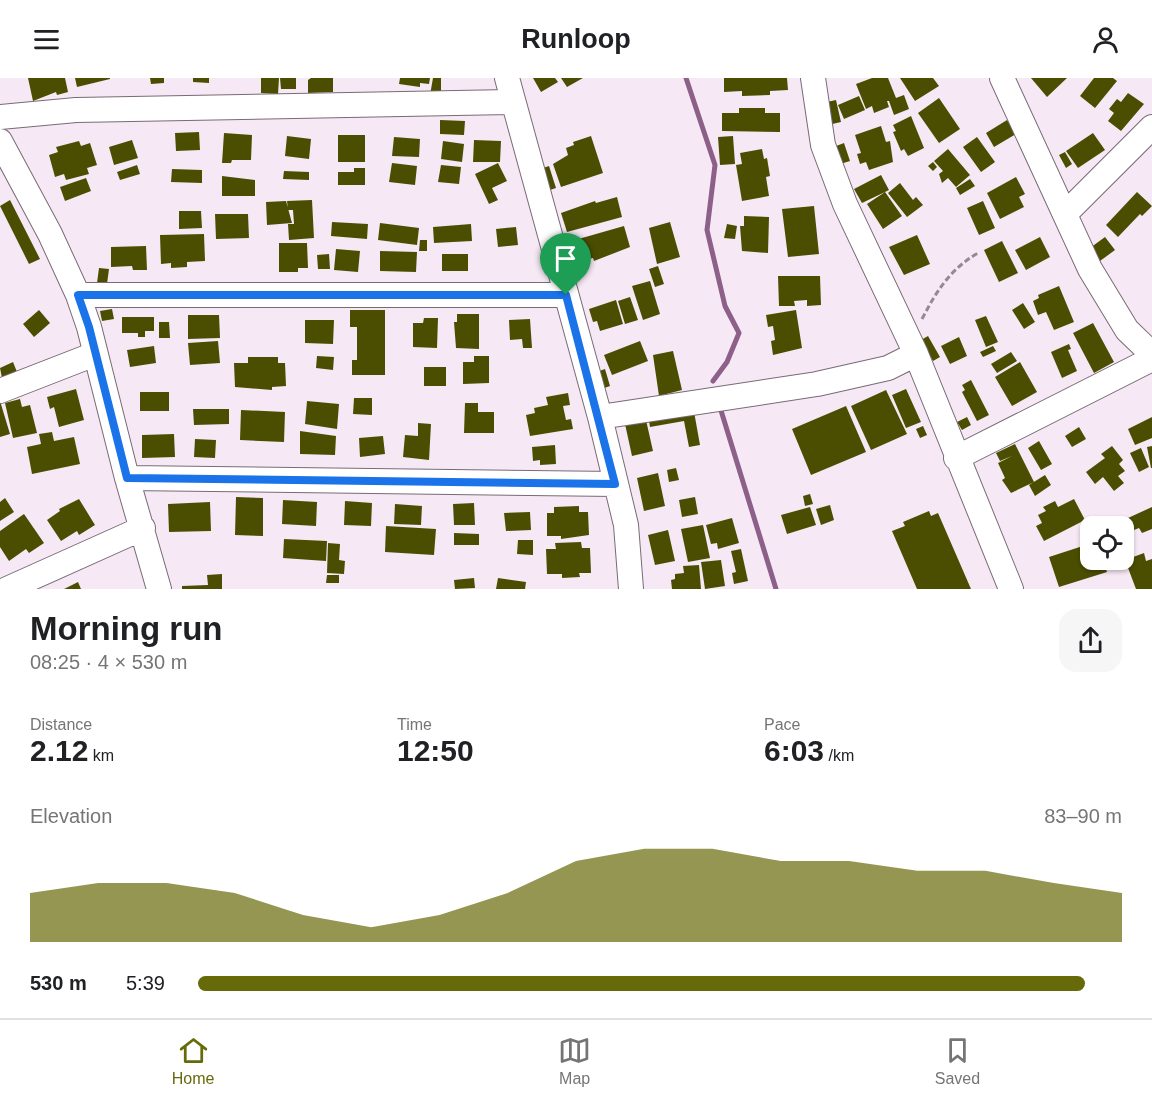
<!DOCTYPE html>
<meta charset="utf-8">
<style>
:root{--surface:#fff;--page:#f6f6f6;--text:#202124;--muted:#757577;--line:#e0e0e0;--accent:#676a09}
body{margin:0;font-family:Helvetica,sans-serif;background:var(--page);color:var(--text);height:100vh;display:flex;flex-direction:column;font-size:22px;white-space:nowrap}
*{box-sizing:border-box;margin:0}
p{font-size:20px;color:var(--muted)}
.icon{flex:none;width:33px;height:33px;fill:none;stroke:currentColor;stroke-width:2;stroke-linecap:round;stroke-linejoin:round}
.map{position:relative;height:511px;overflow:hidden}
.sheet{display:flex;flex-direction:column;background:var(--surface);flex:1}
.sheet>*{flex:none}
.controls{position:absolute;left:1080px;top:438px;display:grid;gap:12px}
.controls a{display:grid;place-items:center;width:54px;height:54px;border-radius:12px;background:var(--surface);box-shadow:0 2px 4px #0004;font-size:30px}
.pin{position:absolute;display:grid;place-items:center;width:51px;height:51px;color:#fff;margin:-62px -26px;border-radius:50% 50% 50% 0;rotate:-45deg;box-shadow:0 0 6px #0007}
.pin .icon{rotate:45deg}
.round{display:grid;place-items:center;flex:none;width:63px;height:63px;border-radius:18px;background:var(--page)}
.overview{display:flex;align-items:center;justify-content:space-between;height:102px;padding:0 30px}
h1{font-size:33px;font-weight:700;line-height:45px}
.stats{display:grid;grid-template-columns:repeat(3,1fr);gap:9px;height:102px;padding:6px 30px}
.stats div{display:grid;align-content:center}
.stats b{font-size:30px;font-weight:700}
.stats small{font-size:16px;font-weight:400}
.stats p{font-size:16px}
.chart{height:168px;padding:12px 30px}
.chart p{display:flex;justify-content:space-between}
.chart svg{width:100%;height:108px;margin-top:6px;fill:var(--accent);opacity:.7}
ul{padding:0 30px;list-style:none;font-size:20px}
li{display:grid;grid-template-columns:96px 72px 1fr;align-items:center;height:45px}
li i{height:15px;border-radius:8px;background:var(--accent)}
header{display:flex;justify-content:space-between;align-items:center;height:78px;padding:0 30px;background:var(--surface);font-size:27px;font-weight:700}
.tabs{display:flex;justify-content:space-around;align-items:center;height:84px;border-top:2px solid var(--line);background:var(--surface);font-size:16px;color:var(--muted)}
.tabs a{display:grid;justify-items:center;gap:3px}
.tabs .on{color:var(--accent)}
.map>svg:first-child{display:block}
</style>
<header><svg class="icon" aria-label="menu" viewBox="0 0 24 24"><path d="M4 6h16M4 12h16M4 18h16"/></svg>Runloop<svg class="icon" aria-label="person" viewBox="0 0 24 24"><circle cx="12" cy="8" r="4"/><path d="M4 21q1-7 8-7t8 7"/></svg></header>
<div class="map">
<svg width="1152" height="511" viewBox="0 0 1152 511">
<rect width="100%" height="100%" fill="#f6e9f5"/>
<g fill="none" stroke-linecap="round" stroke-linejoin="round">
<path stroke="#8d608a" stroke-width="5" d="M686,0L715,87L707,152L725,228L739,255L727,284L713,303
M719,326L776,511"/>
</g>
<path fill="#4b4e01" d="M28,0H65L68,14L57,17L56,14L33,23Z
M75,0H110V1L77,9Z
M150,0H164V5L151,6Z
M193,0H209V5L193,4Z
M261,0H279L278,16L261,15Z
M280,0H296V11H281Z
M311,0H333V14L308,15V2Z
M400,0H430L429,6L420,5V9L399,6Z
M433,0H441V17H430Z
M533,0H555L558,4L541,14Z
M561,0H583L567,9Z
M724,0H787L788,12L770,13V17L742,18V13L724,14Z
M872,0H888L896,20L904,17L909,31L894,37L889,23H887L889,29L874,35L872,28L866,31L856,6Z
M900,0H933L939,8L915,23Z
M1031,0H1067L1047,19Z
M1094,0H1113L1117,3L1095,30L1080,18Z
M1128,15L1144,26L1121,53L1108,43L1114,35L1109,31L1117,21L1121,24Z
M859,18L865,32L844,41L838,27Z
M939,20L960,51L939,65L918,35Z
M836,22L841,44L828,47L822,25Z
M739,30H765V35H780V54L722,53V35H739Z
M911,38L924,70L908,78L904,71L901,73L893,54L896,53L893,47Z
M440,42L465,43L464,57L440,56Z
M1007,42L1016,56L994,69L986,55Z
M881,48L886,64L890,63L893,84L869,92L866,84L860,86L857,76L861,75L855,57Z
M199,54L200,72L176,73L175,55Z
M224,55L252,57L251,82H232L231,85H222Z
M1093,55L1105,72L1078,90L1066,73Z
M338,57H365V84H338Z
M287,58L311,61L309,81L285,78Z
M591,58L603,95L561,109L553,86L568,77L566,70L574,67L573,64Z
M733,58L735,86L720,87L718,59Z
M394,59L420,61L419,79L392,78Z
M977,59L995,84L981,94L963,69Z
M132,62L138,80L114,87L109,69Z
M474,62L501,63L500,84H473Z
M79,63L81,68L90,65L97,87L87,90L89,96L66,102L64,96L55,99L49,77L58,74L56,69Z
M443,63L464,66L462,84L441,81Z
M844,65L850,83L837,87L831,70Z
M762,71L764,81L767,80L770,98L766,99L769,118L742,123L736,87L742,86L740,75Z
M948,71L970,97L956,109L948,100L942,105L939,96L943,93L934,83Z
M1065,74L1072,86L1066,90L1059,77Z
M933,84L937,89L933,93L928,88Z
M392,85L417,88L415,107L389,104Z
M498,85L507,103L492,110L498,122L489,126L475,96Z
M137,87L140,96L120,102L117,94Z
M441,87L461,89L459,106L438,104Z
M549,88L556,110L547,113L540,91Z
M354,90H365V107H338V94H354Z
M172,91L202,92V105L171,104Z
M284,93L309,94V102L283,101Z
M881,97L889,112L885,114L902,138L883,151L867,126L885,114L862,125L854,111Z
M222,98L255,102V118H222Z
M1016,99L1025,116L1019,119L1024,129L1000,141L987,115Z
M86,100L91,113L65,123L60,109Z
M970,101L975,108L960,117L956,110Z
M900,105L913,122L916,119L923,127L907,139L888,115Z
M1137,114L1152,128L1142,138L1140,136L1118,159L1106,147Z
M617,119L622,139L567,154L561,135L595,123L596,125Z
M10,122L40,181L29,186L0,128Z
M312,122L314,160L289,162L288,146H294L293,132H288L287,123Z
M286,123L292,145L267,147L266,124Z
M983,123L995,150L979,157L967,130Z
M814,128L819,176L788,179L782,131Z
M179,133H201L202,150L179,151Z
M215,136H248L249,160L216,161Z
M744,138L769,139L768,175L742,173L740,148H744Z
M332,144L368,146L367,161L331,158Z
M670,144L680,179L657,186L649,150Z
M380,145L419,150L417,167L378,162Z
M471,146L472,163L434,165L433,149Z
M727,146L737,148L735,161L724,160Z
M624,148L630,169L594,183L593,180L574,185L568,164Z
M516,149L518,167L498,169L496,151Z
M204,156L205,183L187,184V189L171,190V185L161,186L160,157Z
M917,157L930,186L904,197L889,169Z
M1040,159L1050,179L1026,192L1015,172Z
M1105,159L1115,172L1100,183L1090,170Z
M420,162H427V173H419Z
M1002,163L1018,195L999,204L984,172Z
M279,165H307L308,190H298V194H279Z
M146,168L147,192H133L132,188L111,189V169Z
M336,171L360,173L358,194L334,192Z
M380,173L417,174L416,194L380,193Z
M329,176L330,191H318L317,177Z
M442,176H468V193H442Z
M658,188L664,206L655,209L649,191Z
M99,190L109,191L107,206L97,205Z
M778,198H820L821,227L807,228V222L794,223L795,228H779Z
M650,203L660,236L643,242L632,208Z
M1059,208L1074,244L1054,252L1046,234L1038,237L1033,223L1039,220L1038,217Z
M630,219L638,242L625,246L618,223Z
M616,222L623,246L600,253L597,243L593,244L589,231Z
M1023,225L1035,244L1024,251L1012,232Z
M112,231L114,241L102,243L100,233Z
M39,232L50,245L34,259L23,246Z
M350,232H385V297H352V282H357V249H350Z
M796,232L802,270L773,277L771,263L775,262L773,248L768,249L766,237Z
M457,236H479V271L456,270L454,244H457Z
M188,237H219L220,260L188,261Z
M986,238L998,264L986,269L975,242Z
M122,239H154V253H145V259H138V255H122Z
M424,240H438L437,270L413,269V245H423Z
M530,241L532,270H523L522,261L510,262L509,242Z
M305,242H334L333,266L305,265Z
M159,244H169L170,260H159Z
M1093,245L1114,284L1094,295L1073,255Z
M928,258L940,279L933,283L921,262Z
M959,259L967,278L950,286L941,268Z
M218,263L220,285L190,287L188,265Z
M640,263L648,283L612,297L604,277Z
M1069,266L1071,271L1068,272L1077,293L1062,300L1051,274Z
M154,268L156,285L130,289L127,272Z
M993,268L996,273L983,279L980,274Z
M673,273L682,312L659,318L653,277Z
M1011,274L1017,283L997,295L991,286Z
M317,278L334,279L333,292L316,290Z
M474,278H489V305L463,306V284H474Z
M248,279H278V285H285L286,308L272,309V312L235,309L234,285H248Z
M13,284L17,294L2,300L0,290Z
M1020,284L1037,314L1012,328L995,299Z
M424,289H446V308H424Z
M605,291L610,308L599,312L594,295Z
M971,302L989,337L977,343L962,314L965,312L962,307Z
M76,311L84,342L59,349L54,329L50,331L47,319Z
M906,311L921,344L906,350L892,317Z
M886,312L907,356L871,372L851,328Z
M140,314H169V333H140Z
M568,315L570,327L563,328L566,342L571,341L573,351L530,358L526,337L535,335L534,330L548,327L546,319Z
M354,320H372V337L353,336Z
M20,321L22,329L30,327L37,355L13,360L5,325Z
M0,323L10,356L0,359Z
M307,323L339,326L337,351L305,346Z
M465,325H478V334H494V355H464Z
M693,328L700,367L689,369L684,343L650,349L648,337Z
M846,328L866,374L811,397L792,351Z
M193,331H229V346L194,347Z
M241,332L285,334L284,364L240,362Z
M967,339L971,347L962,352L957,344Z
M1152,339V360L1135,367L1128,351Z
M646,342L653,373L632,378L625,346Z
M418,345L431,346L429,382L403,379L405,357L418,358Z
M923,348L927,357L920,360L916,351Z
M1079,349L1086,361L1072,369L1065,358Z
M300,353L336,358L335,377L300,376Z
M52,354L54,363L74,359L80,386L32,396L27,369L41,366L39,356Z
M174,356L175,379L142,380V357Z
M383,358L385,376L360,379L359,360Z
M195,361L216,362L215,380L194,379Z
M1039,363L1052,386L1041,392L1028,370Z
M1015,366L1034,404L1011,415L1002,402L1005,400L998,385L1012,378L1000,383L996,375Z
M555,367L556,386L540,387V382L533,383L532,369Z
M1112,368L1123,382L1119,386L1125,393L1118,398L1124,405L1114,413L1103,399L1095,406L1086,394L1105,380L1101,376Z
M1152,368V390H1151L1147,369Z
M1141,370L1149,389L1139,394L1130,375Z
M676,390L679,402L669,404L667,392Z
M658,395L665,428L644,433L637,400Z
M1045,397L1051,407L1035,418L1029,407Z
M810,416L813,426L805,428L803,418Z
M236,419L263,420V458L235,457Z
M695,419L698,436L682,439L679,422Z
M5,420L14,434L0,443V424Z
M79,421L95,447L79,457L77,453L61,463L47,442L60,433L59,431Z
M1074,421L1085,442L1044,463L1036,448L1042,445L1038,437L1046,433L1043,429L1055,423L1058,429Z
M283,422L317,424L316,448L282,446Z
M345,423L372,425L371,448L344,447Z
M210,424L211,453L169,454L168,426Z
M474,425L475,447H454L453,426Z
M395,426L422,428L421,447L394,446Z
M830,427L834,442L821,447L816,431Z
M579,428V434H588L589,457L561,461V458H547V435H554V429Z
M810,429L816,447L787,456L781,437Z
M1152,429V451L1142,455L1139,450L1134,452L1128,440Z
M929,433L931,438L938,435L971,511H917L892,453L905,448L903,444Z
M530,434L531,452L506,453L504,435Z
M24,436L44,465L29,475L26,471L9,483L0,469V453Z
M732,440L739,465L718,471L717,465L711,466L706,447Z
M703,447L710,480L688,484L681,451Z
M386,448L436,451L434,477L385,474Z
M668,452L675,483L655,487L648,457Z
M454,455L479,456V467H454Z
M284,461L327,463L326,483L283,480Z
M518,462H533V477L517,476Z
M581,464L582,470H590L591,495H579L580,499L562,500V496H547L546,471H556L555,465Z
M328,465L340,466L339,482L345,483L344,496L327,495Z
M1089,466L1090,482H1103L1107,494L1059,509L1049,479Z
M741,471L748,503L734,506L732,495L736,494L731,473Z
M1144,475L1146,483L1152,481V511H1136L1125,482Z
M721,482L725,508L705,511L701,484Z
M699,487L701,511H672L671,502L675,501V496L684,495L683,488Z
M222,496V511H182V508L208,507L207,497Z
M327,497H339V505H326Z
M474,500L475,510L455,511L454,502Z
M498,500L526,504L525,511H496Z
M78,504L81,511H64Z"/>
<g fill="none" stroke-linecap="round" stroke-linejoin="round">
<defs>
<path id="minor" d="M507,0L600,339L626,447L631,511
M813,0L823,67L845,126L916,276L1011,511
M1002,0L1090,191L1127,252L1152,276
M0,39L76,32L513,24
M0,63L50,156L78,217L89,249L127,400L159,511
M1065,136L1152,49
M78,217H566
M0,313L95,276
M600,339L817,306L888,290L916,276
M956,380L1152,281
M127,400L616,406
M7,511L143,450"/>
</defs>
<use href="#minor" stroke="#776b75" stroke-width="26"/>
<path stroke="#948a93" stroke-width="3" stroke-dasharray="6 3" stroke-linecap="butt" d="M922,241C936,214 950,191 978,175"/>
<use href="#minor" stroke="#fff" stroke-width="24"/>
</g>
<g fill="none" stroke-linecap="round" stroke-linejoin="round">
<defs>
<path id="route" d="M78,217H566L615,406L127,400L89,249Z"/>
</defs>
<use href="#route" stroke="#fff" stroke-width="12"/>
<use href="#route" stroke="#1a73e8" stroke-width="8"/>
</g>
</svg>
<div class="controls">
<a><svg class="icon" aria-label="locate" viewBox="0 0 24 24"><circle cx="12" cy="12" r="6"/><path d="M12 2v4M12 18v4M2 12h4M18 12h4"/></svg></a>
</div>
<div class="pin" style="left:566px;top:217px;background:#1e9e55"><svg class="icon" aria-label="arrive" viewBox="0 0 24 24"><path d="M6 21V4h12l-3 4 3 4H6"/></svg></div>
</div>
<section class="sheet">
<div class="overview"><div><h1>Morning run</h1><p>08:25 · 4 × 530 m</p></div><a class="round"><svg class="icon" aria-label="share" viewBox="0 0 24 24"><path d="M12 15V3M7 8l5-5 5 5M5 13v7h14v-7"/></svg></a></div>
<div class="stats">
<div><p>Distance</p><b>2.12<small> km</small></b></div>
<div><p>Time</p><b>12:50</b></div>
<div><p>Pace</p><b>6:03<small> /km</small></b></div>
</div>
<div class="chart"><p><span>Elevation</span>83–90 m</p>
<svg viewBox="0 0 160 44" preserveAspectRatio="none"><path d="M0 44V24L10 20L20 20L30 24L40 33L50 38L60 33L70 24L80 11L90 6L100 6L110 11L120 11L130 15L140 15L150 20L160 24V44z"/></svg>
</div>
<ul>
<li><b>530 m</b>5:39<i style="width:96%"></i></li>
</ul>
</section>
<nav class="tabs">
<a class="on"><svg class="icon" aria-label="home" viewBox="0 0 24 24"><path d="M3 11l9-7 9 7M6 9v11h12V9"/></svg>Home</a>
<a><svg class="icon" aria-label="map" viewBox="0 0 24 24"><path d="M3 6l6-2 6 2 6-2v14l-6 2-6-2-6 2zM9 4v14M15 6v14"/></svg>Map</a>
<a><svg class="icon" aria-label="saved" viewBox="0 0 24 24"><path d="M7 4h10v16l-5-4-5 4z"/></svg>Saved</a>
</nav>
